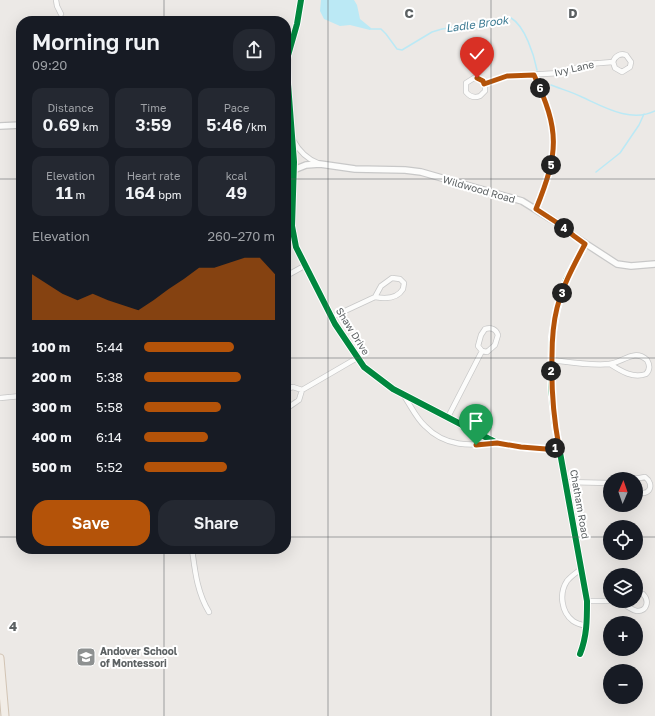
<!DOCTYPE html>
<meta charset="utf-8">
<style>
:root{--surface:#171b24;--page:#242831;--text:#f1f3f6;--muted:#9ea1a6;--accent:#b45309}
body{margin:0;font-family:"Golos Text",sans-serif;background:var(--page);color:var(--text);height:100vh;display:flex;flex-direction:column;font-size:15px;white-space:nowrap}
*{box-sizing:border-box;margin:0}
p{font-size:13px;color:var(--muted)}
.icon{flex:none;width:22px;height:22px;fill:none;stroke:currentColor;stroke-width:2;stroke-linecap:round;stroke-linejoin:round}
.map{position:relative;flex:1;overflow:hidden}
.drawer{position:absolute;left:16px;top:16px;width:275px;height:538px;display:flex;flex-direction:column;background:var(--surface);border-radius:16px;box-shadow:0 4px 16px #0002}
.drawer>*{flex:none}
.needle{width:26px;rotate:2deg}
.controls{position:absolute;left:603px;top:472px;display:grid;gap:8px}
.controls a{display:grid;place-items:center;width:40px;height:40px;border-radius:50%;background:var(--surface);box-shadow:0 4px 16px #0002;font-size:20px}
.pin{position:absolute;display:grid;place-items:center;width:34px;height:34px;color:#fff;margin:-41px -17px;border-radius:50% 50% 50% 0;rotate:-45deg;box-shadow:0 0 4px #0007}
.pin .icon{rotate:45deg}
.km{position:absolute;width:20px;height:20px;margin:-10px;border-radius:50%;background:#222;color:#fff;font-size:11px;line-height:20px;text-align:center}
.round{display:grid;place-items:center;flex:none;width:42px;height:42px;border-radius:16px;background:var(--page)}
.headline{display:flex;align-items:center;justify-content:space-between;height:68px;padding:0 16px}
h1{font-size:22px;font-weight:600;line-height:30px}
.metrics{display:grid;grid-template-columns:repeat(3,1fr);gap:6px;height:68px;padding:4px 16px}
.metrics div{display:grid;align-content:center;border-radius:10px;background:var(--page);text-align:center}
.metrics b{font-size:17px;font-weight:600}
.metrics small{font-size:11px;font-weight:400}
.metrics p{font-size:11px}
.chart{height:112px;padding:8px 16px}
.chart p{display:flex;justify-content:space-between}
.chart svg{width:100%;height:72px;margin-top:4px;fill:var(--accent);opacity:.7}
.action{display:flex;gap:8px;margin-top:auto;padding:8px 16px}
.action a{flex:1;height:46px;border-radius:16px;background:var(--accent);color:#fff;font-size:16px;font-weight:600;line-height:46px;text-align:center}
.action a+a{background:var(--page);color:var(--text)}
ul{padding:0 16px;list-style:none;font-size:13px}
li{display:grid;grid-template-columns:64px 48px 1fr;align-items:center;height:30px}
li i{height:10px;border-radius:5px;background:var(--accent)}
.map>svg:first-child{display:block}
</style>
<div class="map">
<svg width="655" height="716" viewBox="0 0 655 716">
<rect width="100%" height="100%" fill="#ece9e6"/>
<path fill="#bbe9f5" d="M321,0H354L357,5L360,19L371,28L370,30L350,25L340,26L324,19L320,11Z"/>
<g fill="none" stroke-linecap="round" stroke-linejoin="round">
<path stroke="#bbe9f5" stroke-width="1.5" d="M370,29H381L386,34L397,49L402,50L432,32L442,29L511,18C525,26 534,55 537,70
M551,85C561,89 572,92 582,97C604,107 631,123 655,111
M596,172L620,153L639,125L644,114"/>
<defs>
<path id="minor" d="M56,0L57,6L61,14
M301,0L297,24L287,59L288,84L294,162L292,226L296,247L335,324L364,367L393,389L497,443L530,448L546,449L559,447
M534,75C560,131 559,152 536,209
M485,84V91L480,96C475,98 470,97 466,92V83L474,78L480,79L485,84L507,76L560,73L588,64L613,62L615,68L622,72L630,67L631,62L626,55C620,53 615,56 613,62
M293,140C299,151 307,159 318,163
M286,276L306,265
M332,317L375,297L381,286L392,278L400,279L404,283L403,289C397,299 385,299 375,297
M552,360C568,362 593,366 609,364C622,363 634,348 647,360C650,365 650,370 646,374C633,379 621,371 610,364
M286,389L293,387L302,390
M404,396C411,406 416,418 425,426C445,447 470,446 497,443
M0,398L21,396
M286,409L299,400L302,390L357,358
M448,417L482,351L487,352L495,345L498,335C496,329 491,327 485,329L481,335L478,346L482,351
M634,479L645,477C655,484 650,498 636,491
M565,482L610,483
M192,549C195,571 197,592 209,612
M581,569C576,573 571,576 567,581C559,593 561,612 573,621C577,624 582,625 587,626
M587,601H610
M619,601C624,604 631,610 637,611C648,611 649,600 643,594L636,593
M580,654C587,636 587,620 587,601L555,425L551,387L552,337L557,309L566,280L585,244"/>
<path id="tertiary" d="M0,126L21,125
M286,173L306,165L320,164L355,169L405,170L421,172L522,201L559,224L574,236L617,264L631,266L655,264"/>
<path id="primary" d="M0,658L5,716"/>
</defs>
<use href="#minor" stroke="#c8c8c8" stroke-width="6"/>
<use href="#tertiary" stroke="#c8c8c8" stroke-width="8"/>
<use href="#primary" stroke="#d2c4b4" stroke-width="9"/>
<use href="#minor" stroke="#fcfcfb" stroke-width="4.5"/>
<use href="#tertiary" stroke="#fcfcfb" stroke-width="5.5"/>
<use href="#primary" stroke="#f2ede7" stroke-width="7"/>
<defs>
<path id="cycleway" d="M301,0L297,24L287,59L288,84L294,162L292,226L296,247L335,324L364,367L393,389L497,443L530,448L546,449L559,447
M580,654C587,636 587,620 587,601L555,425L551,387L552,337L557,309L566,280L585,244"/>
</defs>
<use href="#cycleway" stroke="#fff" stroke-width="8"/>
<use href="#cycleway" stroke="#00873e" stroke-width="6"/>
</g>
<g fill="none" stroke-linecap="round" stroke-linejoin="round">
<defs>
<path id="route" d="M476,445L497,443L521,447L546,449L559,447C553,415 551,390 552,356C552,340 553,324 557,308C563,285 574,265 585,244L574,236L559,224L536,209C559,152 560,131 534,75L507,76L484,84L483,81L477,78"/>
</defs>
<use href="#route" stroke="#fff" stroke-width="8"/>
<use href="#route" stroke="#b45309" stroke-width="5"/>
</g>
<path fill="none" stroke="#5c6163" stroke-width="1" stroke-opacity="0.55" d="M164,0V21M328,0V716M491,0V716M0,179H21M286,179H655M0,358H21M286,358H655M0,537H21M286,537H610M636,537H655M164,549V716"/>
<defs>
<symbol id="school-square" viewBox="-11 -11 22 22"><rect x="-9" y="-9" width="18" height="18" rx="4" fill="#8e9191" stroke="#fff"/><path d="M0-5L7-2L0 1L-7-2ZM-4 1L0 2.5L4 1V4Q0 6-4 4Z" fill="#fff"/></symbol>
</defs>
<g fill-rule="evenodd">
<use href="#school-square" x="75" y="646" width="22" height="22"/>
</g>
<g text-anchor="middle" stroke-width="4" stroke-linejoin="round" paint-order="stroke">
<g font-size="10" fill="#5c6163" stroke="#fff">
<text transform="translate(574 68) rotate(-13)" y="4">Ivy Lane</text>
<text transform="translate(479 189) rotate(16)" y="4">Wildwood Road</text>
<text transform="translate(353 331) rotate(58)" y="4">Shaw Drive</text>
<text transform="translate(580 504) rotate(80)" y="4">Chatham Road</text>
</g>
<g font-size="10" font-weight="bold" fill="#5c6163" stroke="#fff" text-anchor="start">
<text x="100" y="655">Andover School<tspan x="100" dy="12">of Montessori</tspan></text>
</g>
<g font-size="11" font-style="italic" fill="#3c7a92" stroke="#fff">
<text transform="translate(477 24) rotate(-8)" y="4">Ladle Brook</text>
</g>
</g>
<g font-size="13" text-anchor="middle" font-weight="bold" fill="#5c6163" stroke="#fff" stroke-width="4" stroke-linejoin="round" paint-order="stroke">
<text x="409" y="18">C</text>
<text x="573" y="18">D</text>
<text x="13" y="631">4</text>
</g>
</svg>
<div class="controls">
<a><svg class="needle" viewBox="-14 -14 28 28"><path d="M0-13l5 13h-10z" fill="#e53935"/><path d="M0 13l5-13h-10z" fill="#9ea1a6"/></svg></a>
<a><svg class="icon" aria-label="locate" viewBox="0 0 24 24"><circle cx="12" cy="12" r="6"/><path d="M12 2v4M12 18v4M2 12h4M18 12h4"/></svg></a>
<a><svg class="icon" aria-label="layers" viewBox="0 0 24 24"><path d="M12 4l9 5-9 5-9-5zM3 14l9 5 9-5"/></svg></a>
<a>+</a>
<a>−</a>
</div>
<div class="pin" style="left:476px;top:445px;background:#1e9e55"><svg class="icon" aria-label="arrive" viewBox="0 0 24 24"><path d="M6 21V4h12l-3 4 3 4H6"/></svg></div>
<div class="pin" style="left:477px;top:78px;background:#d93025"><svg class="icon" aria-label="check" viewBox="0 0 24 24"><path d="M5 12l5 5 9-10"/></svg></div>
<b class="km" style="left:555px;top:448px">1</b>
<b class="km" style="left:551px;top:371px">2</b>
<b class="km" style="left:562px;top:293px">3</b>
<b class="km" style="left:564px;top:228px">4</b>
<b class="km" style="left:551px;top:165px">5</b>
<b class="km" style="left:540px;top:88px">6</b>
<section class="drawer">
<div class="headline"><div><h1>Morning run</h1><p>09:20</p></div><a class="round"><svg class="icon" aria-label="share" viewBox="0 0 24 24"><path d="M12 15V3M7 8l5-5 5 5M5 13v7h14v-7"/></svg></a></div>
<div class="metrics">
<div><p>Distance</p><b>0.69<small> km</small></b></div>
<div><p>Time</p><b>3:59</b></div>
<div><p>Pace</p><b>5:46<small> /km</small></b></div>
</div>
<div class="metrics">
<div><p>Elevation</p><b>11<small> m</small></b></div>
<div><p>Heart rate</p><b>164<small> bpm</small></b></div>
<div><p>kcal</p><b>49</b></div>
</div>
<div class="chart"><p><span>Elevation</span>260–270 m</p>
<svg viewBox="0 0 160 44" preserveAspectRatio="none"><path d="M0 44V16L10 22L20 28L30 32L40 28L50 32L60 35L70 38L80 32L90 25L100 19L110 12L120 12L130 9L140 6L150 6L160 16V44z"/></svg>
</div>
<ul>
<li><b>100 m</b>5:44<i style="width:69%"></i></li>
<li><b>200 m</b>5:38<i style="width:74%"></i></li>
<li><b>300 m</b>5:58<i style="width:59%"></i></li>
<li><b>400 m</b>6:14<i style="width:49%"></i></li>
<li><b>500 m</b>5:52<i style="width:63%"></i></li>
</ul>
<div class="action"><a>Save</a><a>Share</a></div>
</section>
</div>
